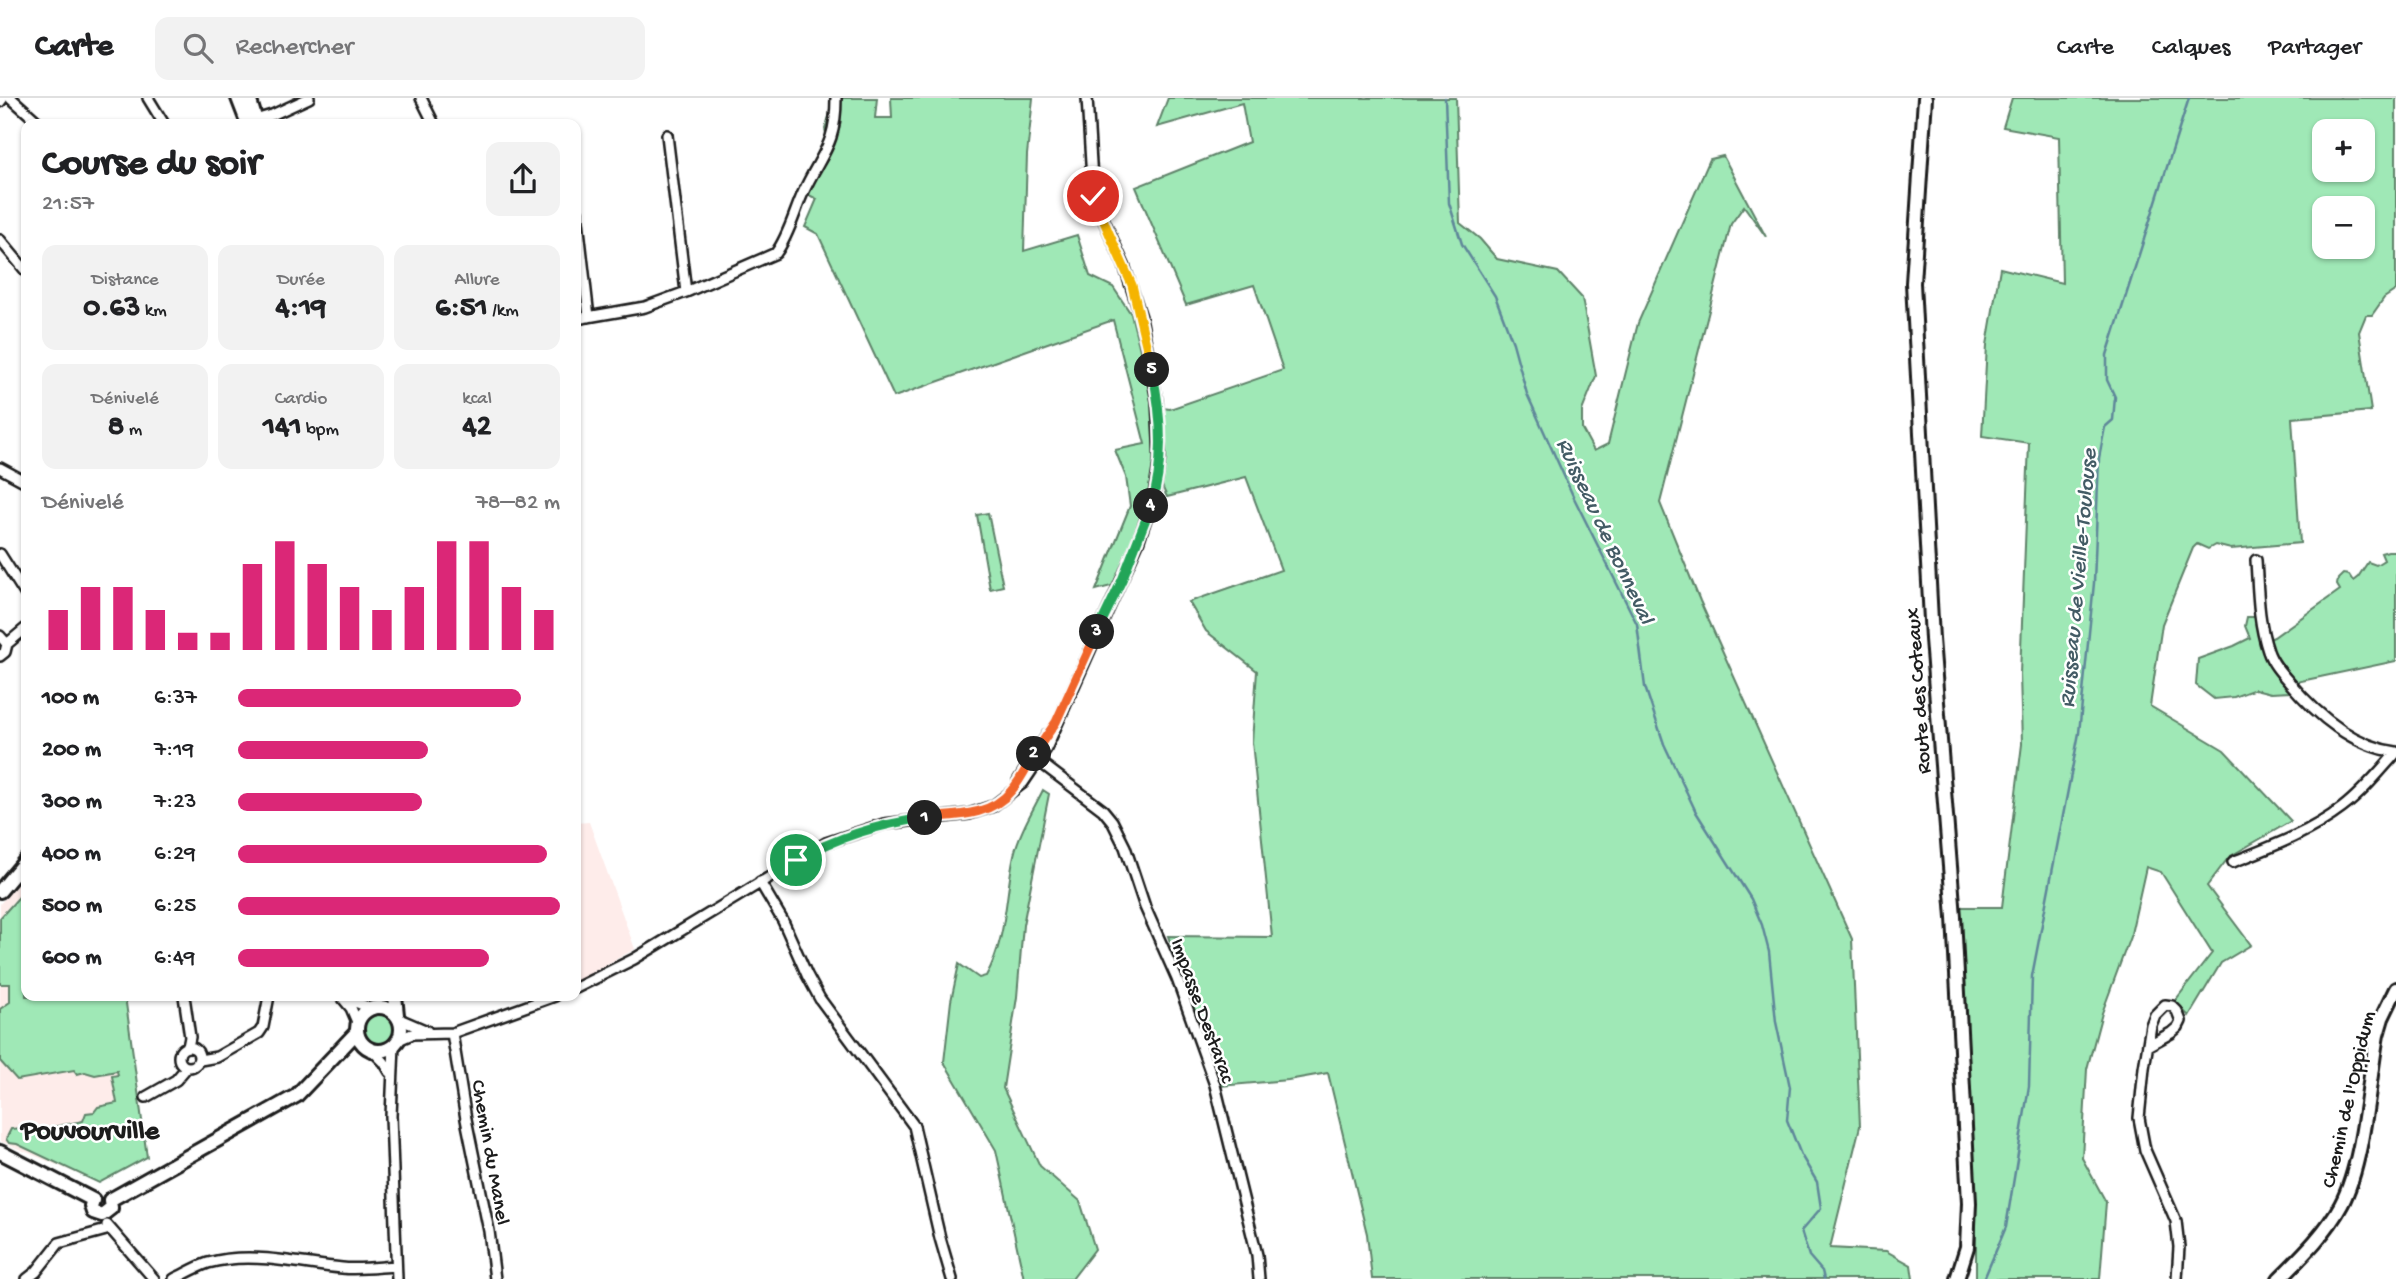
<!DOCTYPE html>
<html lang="fr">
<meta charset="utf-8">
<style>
:root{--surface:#fff;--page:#f2f2f2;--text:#202124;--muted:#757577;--line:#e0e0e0;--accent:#db2777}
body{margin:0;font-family:"Gochi Hand",sans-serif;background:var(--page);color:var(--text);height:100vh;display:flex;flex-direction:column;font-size:26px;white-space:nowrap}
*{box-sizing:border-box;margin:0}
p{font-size:23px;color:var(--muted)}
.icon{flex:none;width:38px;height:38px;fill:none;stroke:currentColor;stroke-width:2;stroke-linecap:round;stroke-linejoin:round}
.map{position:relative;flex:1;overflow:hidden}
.details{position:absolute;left:21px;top:21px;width:560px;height:882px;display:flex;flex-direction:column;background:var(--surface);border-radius:14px;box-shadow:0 2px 5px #0004}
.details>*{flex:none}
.fabs{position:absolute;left:2312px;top:21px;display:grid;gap:14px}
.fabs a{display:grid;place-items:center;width:63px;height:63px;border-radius:14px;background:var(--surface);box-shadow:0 2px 5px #0004;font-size:35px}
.pin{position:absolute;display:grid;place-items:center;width:60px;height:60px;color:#fff;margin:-30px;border:4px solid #fff;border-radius:50%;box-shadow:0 2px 7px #0007}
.km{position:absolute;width:35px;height:35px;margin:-18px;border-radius:50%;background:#222;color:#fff;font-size:19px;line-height:35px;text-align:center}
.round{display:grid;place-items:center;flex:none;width:74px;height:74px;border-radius:14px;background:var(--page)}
.overview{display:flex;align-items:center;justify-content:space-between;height:119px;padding:0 21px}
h1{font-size:38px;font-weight:700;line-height:52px}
.metrics{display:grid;grid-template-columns:repeat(3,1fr);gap:10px;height:119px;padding:7px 21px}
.metrics div{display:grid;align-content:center;border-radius:14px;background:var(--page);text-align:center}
.metrics b{font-size:30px;font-weight:700}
.metrics small{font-size:19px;font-weight:400}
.metrics p{font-size:19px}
.chart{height:196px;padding:14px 21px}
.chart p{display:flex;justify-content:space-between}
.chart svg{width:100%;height:126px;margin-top:7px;stroke:var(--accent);stroke-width:6}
ul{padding:0 21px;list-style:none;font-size:23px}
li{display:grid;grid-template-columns:112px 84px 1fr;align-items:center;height:52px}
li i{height:18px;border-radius:9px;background:var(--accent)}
header{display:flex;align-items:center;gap:42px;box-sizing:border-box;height:98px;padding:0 35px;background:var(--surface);border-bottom:2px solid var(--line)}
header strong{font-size:33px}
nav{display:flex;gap:38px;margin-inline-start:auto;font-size:24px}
.search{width:490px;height:63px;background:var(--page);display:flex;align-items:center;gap:18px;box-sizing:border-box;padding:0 24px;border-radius:14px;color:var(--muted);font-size:26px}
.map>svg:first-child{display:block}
</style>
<header>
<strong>Carte</strong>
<div class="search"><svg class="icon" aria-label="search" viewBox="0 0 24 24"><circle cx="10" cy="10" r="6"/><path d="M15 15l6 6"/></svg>Rechercher</div>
<nav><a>Carte</a><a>Calques</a><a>Partager</a></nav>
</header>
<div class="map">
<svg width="2396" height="1181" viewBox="0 0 2396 1181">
<rect width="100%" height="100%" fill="#fff"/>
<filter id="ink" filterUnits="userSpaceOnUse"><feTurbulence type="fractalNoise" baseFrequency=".0143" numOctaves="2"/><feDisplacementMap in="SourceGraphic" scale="14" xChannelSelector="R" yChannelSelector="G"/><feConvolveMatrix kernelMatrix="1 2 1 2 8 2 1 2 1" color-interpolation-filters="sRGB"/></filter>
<g filter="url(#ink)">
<path fill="#feecea" d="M589,724L635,851L576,883V725Z
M26,776V898H125L147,1059L99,1085L0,1043V806Z"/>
<path fill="#9fe8b6" stroke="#5e8269" stroke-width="2" fill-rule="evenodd" d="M835,0H877L875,20H892L891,0H1033L1027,57L1024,153L1077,137L1090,178L1113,189L1131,216L1154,308L1153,367L1150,397L1115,487L1096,492L1130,408L1126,379L1115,352L1145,346L1113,222L894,299L818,136L805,129L817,101L803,94L828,44L825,31Z
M1168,0H1456L1460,125L1480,141L1497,161L1558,174L1582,200L1596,278L1582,313V331L1594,353L1608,346L1638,225L1710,61L1723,58L1766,139L1744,108L1731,126L1660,405L1700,503L1852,841L1860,1028L1830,1150L1886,1153L1911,1167L1913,1181H1372L1367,1136L1328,975L1288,982L1220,988L1168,838L1272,839L1252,644L1257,573L1206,533L1189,504L1281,472L1246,379L1167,399L1161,386L1166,358L1162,310L1170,311L1283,272L1254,187L1186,207L1136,89L1249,44L1242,5L1157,29Z
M2012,0H2396V192L2384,200L2372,217H2366L2359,234L2371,313L2292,320L2300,445L2231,451L2215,447L2208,451L2197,446L2193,450L2162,526L2150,608L2224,652L2291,723L2229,759L2207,788L2251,847L2221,865L2189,918L2174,904L2212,855L2161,774L2146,769L2131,836L2102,915L2087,971L2082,1060L2106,1104L2100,1181H1976V1113L1959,809H2002L2022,646L2020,576L2029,345L1982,338L1987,247L2000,170L2062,185L2059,39L2003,29ZM2324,33H2362V72H2324ZM2324,110H2362V149H2324Z
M988,415L1003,488L990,491L977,417Z
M2388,453H2396V563L2287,586L2290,594L2271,595L2255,591L2234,599L2214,601L2196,587L2198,561L2234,548L2250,540L2245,528L2247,519H2256L2262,544L2274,539L2340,492L2337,487L2338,481L2343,476L2349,477L2353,483L2358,479L2368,464L2376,467L2384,462L2381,455Z
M1043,692L1049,696L1023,827L1017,899L1003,990L1040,1068L1080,1103L1095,1151L1072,1181H1024L996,1052L944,964L951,903L959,866L979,880L986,878C1007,841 1005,798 1014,757C1019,735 1033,712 1043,692Z
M26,791V898H125L147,1059L99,1085L17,1046L9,1045L6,1041L11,1031L22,1030L28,1034L83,1023L86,1015L94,1014L98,1009L117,1005L112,978L118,977L117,973L95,977L85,974L77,976L74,972L17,982L0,963V911L10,904V886H0V820Z
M363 930a16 16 0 1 1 32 0a16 16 0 1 1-32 0Z"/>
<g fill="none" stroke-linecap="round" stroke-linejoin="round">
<path stroke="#5f8799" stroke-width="2.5" d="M1445,0L1449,105L1462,146L1495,198L1513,245L1527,296L1574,400L1637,526L1645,589L1664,646L1696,714L1751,801L1762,827L1769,854L1776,924L1790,989L1787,1022L1801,1057L1817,1084L1821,1110L1801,1133L1809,1158L1822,1173L1824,1181
M1984,1181L2006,1129L2029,988L2032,878L2079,635L2094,485L2099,360L2105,329L2113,322L2115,299L2107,282V257L2189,0"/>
<defs>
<path id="street" d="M11,0L40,26
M148,0L164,26
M421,0L434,26
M0,4L3,0
M252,23L272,17L309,0
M667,37L686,194
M577,114L589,219
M0,142L26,173
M576,221L645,209L686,194L776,155C789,137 794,115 803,95C821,55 836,49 836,0
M0,370L26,384
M0,456L26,497
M2256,462C2258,492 2258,524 2268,553C2272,565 2281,575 2289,584C2317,617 2352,648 2396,654
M0,538L7,546L5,554L0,558
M7,546L26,530
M1030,662L1041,665L1103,712L1112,723L1125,749L1145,809L1177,881L1215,987L1257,1157L1259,1181
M1018,683L1048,636
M2233,764C2271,749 2309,735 2342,710C2362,695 2379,674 2396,655
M760,784L783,823L807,877L820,901L914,1028L940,1140L952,1181
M576,890L634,861L826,745L884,726L969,716L993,708L1023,685L1046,651L1138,445L1154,397L1160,360L1157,303L1141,219L1124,167L1093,98L1087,0
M184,898L190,939L188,949
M341,898L351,910L357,924
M346,900L370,910
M399,921L427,933
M452,935L466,1021L489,1133L495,1181
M398,942L412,936L452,935L555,898
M394,947L391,1018L397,1181
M2149,947L2171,935L2178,929L2181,923L2177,913L2172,908L2165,907L2155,917L2151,927L2144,970L2139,1020L2145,1052L2176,1123L2179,1149L2177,1181
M179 959a10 10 0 1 1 20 0a10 10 0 1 1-20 0Z
M372,952L384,964L390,974
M200,962L217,959L259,935L263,929L269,898
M146,999L176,982L187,969
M107,1127L154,1181
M27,1181L36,1174L59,1145L110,1131
M174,1181C185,1176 196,1169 208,1165C251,1153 299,1166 342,1170C359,1172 378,1169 395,1168"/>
<path id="secondary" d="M238,0L248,26
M249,0L257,26
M1925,0L1913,185L1932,541L1954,819L1969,1105L1967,1149L1957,1181
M0,793L26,762
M395,898L397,917
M357 931a22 22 0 1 1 44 0a22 22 0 1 1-44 0Z
M0,1054L93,1102
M93,1102L91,1108L93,1114L102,1117L111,1110L110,1102
M110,1102L296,998L356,935
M2279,1181C2302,1158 2326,1135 2341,1107C2364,1064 2368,987 2377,937L2382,920L2396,891"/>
</defs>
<use href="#street" stroke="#1c1c1c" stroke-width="14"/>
<use href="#secondary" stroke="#1c1c1c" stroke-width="18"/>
<use href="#street" stroke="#fff" stroke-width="9"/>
<use href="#secondary" stroke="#fff" stroke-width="12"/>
</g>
</g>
<g fill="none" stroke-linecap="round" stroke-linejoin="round" filter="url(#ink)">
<defs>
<path id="split-1" d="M796,762C837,739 878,726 925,720"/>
<path id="split-2" d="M925,720C955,717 990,719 1011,693C1021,682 1027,668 1034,656"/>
<path id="split-3" d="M1034,656L1056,624L1097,534"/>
<path id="split-4" d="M1097,534L1122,482L1151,408"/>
<path id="split-5" d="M1151,408C1165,364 1162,317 1152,272"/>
<path id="split-6" d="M1112,142L1132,187L1152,272"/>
<path id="split-7" d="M1093,98L1112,142"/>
</defs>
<use href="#split-1" stroke="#fff" stroke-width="14"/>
<use href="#split-2" stroke="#fff" stroke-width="14"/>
<use href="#split-3" stroke="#fff" stroke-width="14"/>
<use href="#split-4" stroke="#fff" stroke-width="14"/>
<use href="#split-5" stroke="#fff" stroke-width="14"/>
<use href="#split-6" stroke="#fff" stroke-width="14"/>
<use href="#split-7" stroke="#fff" stroke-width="14"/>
<use href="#split-1" stroke="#22a559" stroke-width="9"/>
<use href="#split-2" stroke="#f0652b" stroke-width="9"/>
<use href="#split-3" stroke="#f0652b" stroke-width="9"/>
<use href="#split-4" stroke="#22a559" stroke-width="9"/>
<use href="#split-5" stroke="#22a559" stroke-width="9"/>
<use href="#split-6" stroke="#f5b400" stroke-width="9"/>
<use href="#split-7" stroke="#f5b400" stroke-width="9"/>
</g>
<g text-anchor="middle" stroke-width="5" stroke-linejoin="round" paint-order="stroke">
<g font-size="21" fill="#1c1c1c" stroke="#fff">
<text transform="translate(1917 593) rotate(-94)" y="7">Route des Coteaux</text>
<text transform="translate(1204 912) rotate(70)" y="7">Impasse Destarac</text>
<text transform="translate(2347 1001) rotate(-77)" y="7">Chemin de l'Oppidum</text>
<text transform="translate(492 1054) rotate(80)" y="7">Chemin du Manel</text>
</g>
<g font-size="23" font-style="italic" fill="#435b65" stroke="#fff">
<text transform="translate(1607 432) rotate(65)" y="8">Ruisseau de Bonneval</text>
<text transform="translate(2076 480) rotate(-85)" y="8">Ruisseau de Vieille-Toulouse</text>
</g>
<g font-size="28" font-weight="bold" fill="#1c1c1c" stroke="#fff">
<text x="90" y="1040">Pouvourville</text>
</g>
</g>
</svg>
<div class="fabs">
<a>+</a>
<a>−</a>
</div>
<div class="pin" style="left:796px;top:762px;background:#1e9e55"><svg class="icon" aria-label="arrive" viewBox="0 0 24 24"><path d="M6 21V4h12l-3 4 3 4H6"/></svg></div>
<div class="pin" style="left:1093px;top:98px;background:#d93025"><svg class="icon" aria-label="check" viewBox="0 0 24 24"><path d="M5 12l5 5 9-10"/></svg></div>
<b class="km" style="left:925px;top:720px">1</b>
<b class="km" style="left:1034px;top:656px">2</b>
<b class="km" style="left:1097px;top:534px">3</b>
<b class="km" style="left:1151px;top:408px">4</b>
<b class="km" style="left:1152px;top:272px">5</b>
<section class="details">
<div class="overview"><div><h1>Course du soir</h1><p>21:57</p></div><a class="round"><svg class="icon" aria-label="share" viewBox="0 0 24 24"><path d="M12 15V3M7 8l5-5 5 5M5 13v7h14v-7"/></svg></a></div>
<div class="metrics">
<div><p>Distance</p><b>0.63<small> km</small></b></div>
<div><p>Durée</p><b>4:19</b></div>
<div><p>Allure</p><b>6:51<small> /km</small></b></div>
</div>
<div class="metrics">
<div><p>Dénivelé</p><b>8<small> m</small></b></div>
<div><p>Cardio</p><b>141<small> bpm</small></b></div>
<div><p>kcal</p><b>42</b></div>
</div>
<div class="chart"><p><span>Dénivelé</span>78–82 m</p>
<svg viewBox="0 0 160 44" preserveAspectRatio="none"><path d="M5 44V30M15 44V22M25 44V22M35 44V30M45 44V38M55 44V38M65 44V14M75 44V6M85 44V14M95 44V22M105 44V30M115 44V22M125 44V6M135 44V6M145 44V22M155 44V30"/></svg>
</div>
<ul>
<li><b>100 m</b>6:37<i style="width:88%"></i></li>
<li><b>200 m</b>7:19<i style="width:59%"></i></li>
<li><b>300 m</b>7:23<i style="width:57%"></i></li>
<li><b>400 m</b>6:29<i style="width:96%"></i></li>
<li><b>500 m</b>6:25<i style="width:100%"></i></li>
<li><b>600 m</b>6:49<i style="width:78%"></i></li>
</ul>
</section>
</div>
